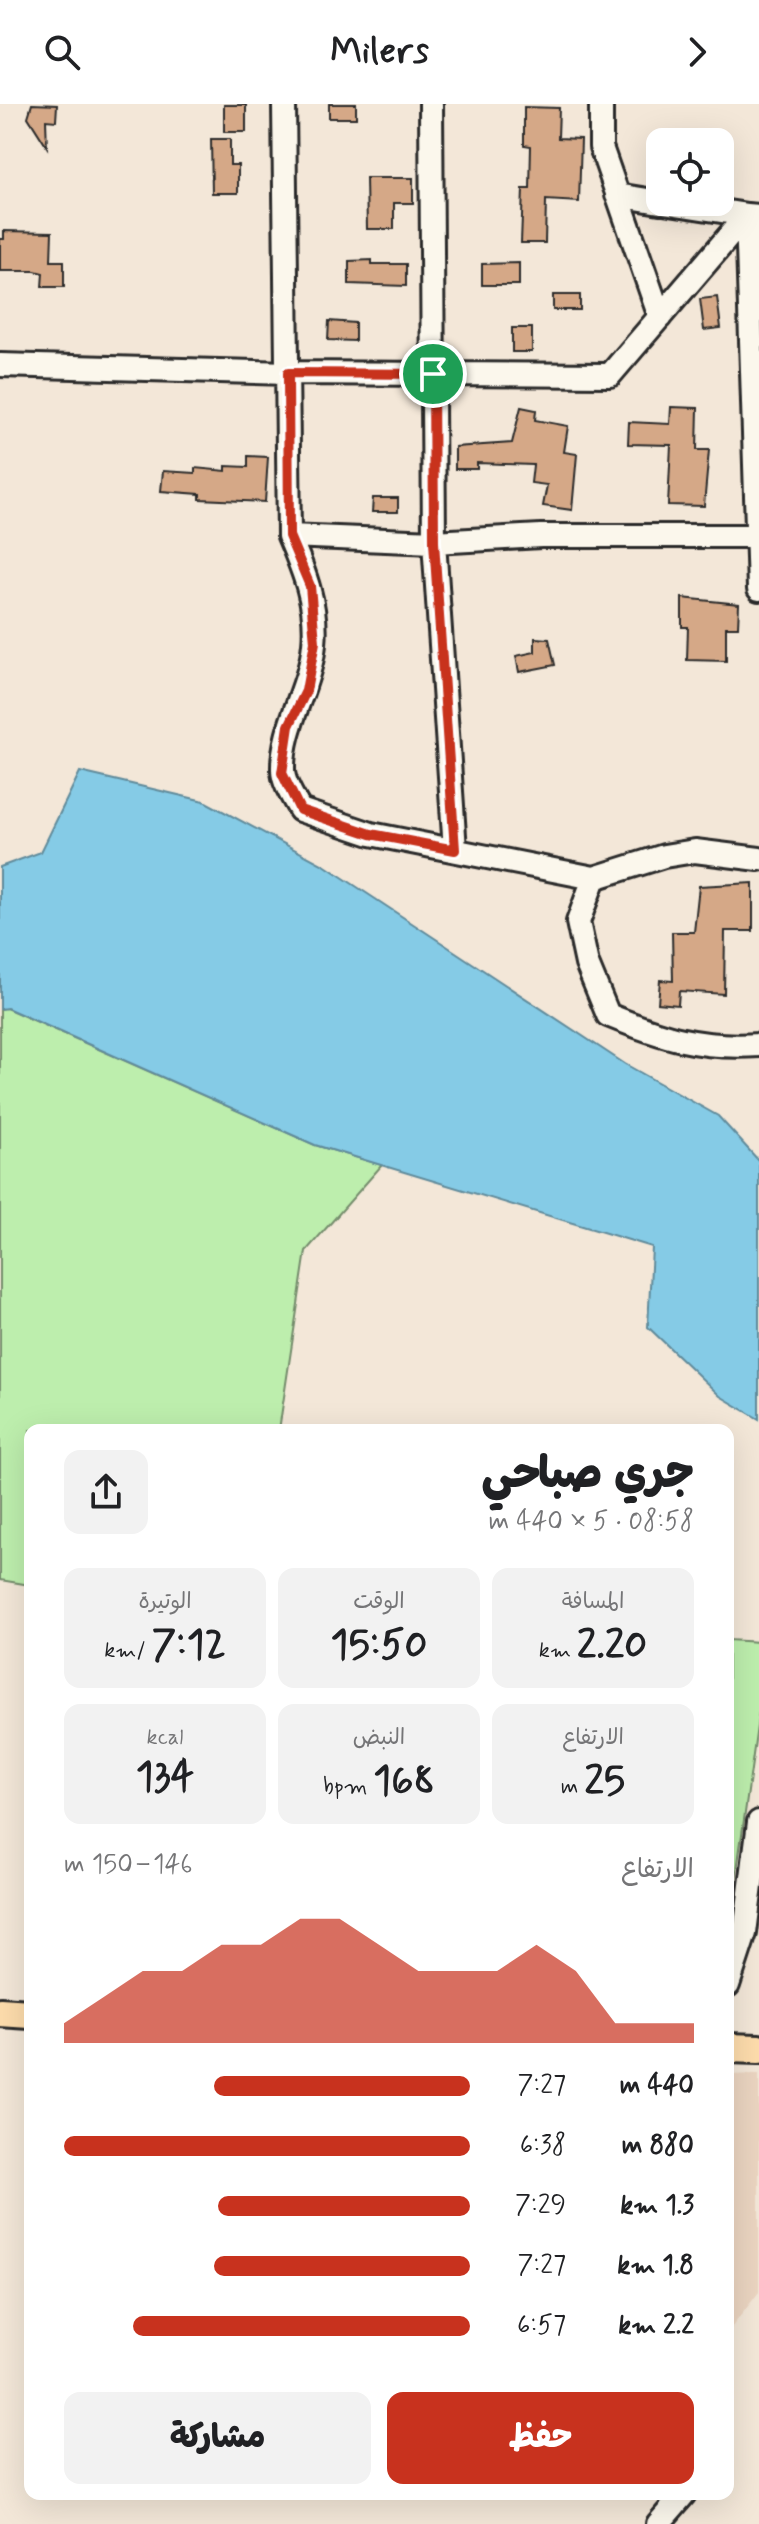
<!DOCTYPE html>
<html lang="ar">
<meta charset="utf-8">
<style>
:root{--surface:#fff;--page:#f2f2f2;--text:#202124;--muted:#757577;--accent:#c8321e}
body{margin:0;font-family:Mynerve,"Playpen Sans Arabic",sans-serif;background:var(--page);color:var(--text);direction:rtl;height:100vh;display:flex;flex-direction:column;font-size:30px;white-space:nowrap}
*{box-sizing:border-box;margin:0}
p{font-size:26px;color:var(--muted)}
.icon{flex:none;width:44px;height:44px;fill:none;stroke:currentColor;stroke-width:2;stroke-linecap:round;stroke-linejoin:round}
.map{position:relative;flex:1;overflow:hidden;direction:ltr}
.panel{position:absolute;left:24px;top:1320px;width:710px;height:1076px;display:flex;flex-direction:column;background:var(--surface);border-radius:16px;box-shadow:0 8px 32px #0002;direction:rtl}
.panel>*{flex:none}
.tools{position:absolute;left:646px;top:24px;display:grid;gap:16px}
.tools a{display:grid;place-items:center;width:88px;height:88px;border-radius:16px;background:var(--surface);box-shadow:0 8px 32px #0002;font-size:40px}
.pin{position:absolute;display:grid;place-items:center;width:68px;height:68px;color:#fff;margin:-34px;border:4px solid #fff;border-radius:50%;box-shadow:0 2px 8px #0007}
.round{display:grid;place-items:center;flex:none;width:84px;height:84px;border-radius:16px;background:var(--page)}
.overview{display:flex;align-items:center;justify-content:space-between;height:136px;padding:0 40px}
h1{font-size:44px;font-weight:800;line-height:60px}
.stats{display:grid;grid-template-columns:repeat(3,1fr);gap:12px;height:136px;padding:8px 40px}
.stats div{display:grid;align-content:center;border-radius:16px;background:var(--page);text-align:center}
.stats b{font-size:40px;font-weight:800}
.stats small{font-size:22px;font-weight:400}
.stats p{font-size:22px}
.chart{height:224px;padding:16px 40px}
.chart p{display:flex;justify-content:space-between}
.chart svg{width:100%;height:144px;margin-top:8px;fill:var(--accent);opacity:.7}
.primary-button{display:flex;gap:16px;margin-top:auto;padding:16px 40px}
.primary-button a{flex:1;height:92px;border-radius:16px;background:var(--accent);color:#fff;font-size:32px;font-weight:800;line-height:92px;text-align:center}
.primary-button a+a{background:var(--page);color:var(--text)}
ul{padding:0 40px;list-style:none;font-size:26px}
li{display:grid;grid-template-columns:128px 96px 1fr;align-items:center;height:60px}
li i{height:20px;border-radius:10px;background:var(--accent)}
header{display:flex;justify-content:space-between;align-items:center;height:104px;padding:0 40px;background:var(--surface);font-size:36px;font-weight:800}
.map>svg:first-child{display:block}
</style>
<header><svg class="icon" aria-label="forward" viewBox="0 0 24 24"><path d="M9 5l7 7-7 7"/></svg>Milers<svg class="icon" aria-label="search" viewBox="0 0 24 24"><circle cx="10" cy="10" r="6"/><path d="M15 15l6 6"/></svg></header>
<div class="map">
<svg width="759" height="2420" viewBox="0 0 759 2420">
<rect width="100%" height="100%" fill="#f3e7d8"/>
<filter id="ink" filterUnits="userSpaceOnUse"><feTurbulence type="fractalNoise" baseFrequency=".0125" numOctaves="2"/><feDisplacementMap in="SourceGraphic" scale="16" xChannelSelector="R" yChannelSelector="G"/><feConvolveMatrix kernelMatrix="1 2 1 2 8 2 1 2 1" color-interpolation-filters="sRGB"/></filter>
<g filter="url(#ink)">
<path fill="#ead4c0" d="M759,1970V2188L728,2228V1971Z"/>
<path fill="#bdeead" stroke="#748c6c" stroke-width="2" d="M6,904L315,1041L382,1061L306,1147L279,1326H30V1481L0,1476V905Z
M728,1536L759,1538V1608L728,1831Z"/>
<path fill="#85cbe6" stroke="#618b9b" stroke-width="2" d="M80,668L204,697L324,761L625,960L718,1012L759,1057V1315L720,1292L648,1223L652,1143L315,1041L7,904L0,905V763L41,748Z"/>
<path fill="#d5a887" stroke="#2b2b2b" stroke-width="2" d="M32,0L57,1L56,17L46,16L47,43L28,13Z
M329,0H356V14H329Z
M224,1H246V28H224Z
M524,3L559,4L558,34L581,35L579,98L546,96L545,139H521L523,85H530L531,42L524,41Z
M211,35H230V61H238V89H212Z
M366,74H413V99H394V125H367Z
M4,127L52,128L51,157H64V183H42L43,169L35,167H0V135H4Z
M372,156V160H406V182L349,180V157Z
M519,159V181H482V160Z
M553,191H580V206H553Z
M717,193L721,224L704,226L700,195Z
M329,217L355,219V237L328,236Z
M512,224H532V248H512Z
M521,303L536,306L535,316L568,322L564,348L577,350L572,406L543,402L547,381L531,379L533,361L477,359V365H455V343L512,339Z
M671,303L698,304L697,346H709L704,402L668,401L671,341L628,340L629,318L670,320Z
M248,352L268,353L265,398L200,395V390L161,387L163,367L195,369V364L226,367V362L248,363Z
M373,394H398V408H372Z
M682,494L739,500L738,523H726V557L687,556L688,523H682Z
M535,534L549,535L555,561L519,568L516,552L535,548Z
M753,779V827H725L724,890L679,887L678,901L658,899L660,876L673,877L672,828H694L699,782Z"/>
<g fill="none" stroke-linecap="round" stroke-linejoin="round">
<defs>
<path id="minor" d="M284,0L289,432C304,467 318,502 314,540C310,584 282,622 283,666C283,679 294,695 300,706L371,730L594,774
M431,0L434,438L455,746
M601,0V43L660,213
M617,91L660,98
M663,98L747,111L759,485
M0,261L288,269L610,271L747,111L759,112
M289,432L434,438L541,432H759
M759,755L695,747L664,752L594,774L578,818L587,860L608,911C662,933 700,945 759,941
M728,1881L745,1829L759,1718
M658,2420L684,2390"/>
<path id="major" d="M0,1908L30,1910
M728,1944L759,1945"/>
</defs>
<use href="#minor" stroke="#2b2b2b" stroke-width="28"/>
<use href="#major" stroke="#2b2b2b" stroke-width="34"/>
<use href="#minor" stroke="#fbf7ec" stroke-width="22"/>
<use href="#major" stroke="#fddcac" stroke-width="28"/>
</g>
</g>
<g fill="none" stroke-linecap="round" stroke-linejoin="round" filter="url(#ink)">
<defs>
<path id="route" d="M288,269L433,270L434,438L455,746L371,730L300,706L282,669L289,622L306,587L315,538L310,482L289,432Z"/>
</defs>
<use href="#route" stroke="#fff" stroke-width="16"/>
<use href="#route" stroke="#c8321e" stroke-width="10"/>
</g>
</svg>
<div class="tools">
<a><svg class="icon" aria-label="locate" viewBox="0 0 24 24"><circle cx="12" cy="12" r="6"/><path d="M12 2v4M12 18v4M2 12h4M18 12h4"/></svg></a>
</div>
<div class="pin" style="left:433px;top:270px;background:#1e9e55"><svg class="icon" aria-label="arrive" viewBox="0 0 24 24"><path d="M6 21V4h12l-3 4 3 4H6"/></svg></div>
<section class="panel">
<div class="overview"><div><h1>جري صباحي</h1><p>08:58 · 5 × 440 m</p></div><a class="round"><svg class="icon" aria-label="share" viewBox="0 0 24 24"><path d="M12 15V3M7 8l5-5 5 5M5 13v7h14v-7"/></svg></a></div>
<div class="stats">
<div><p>المسافة</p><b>2.20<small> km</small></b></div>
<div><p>الوقت</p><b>15:50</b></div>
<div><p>الوتيرة</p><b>7:12<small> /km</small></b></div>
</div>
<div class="stats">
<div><p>الارتفاع</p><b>25<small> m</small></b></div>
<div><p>النبض</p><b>168<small> bpm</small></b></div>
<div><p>kcal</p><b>134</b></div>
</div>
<div class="chart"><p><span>الارتفاع</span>146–150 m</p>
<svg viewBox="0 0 160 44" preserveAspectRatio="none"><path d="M0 44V38L10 30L20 22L30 22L40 14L50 14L60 6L70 6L80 14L90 22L100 22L110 22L120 14L130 22L140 38L150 38L160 38V44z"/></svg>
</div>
<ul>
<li><b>440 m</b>7:27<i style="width:63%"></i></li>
<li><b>880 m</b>6:38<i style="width:100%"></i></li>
<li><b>1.3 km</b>7:29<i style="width:62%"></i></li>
<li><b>1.8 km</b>7:27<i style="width:63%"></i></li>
<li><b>2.2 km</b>6:57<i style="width:83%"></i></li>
</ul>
<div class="primary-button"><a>حفظ</a><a>مشاركة</a></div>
</section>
</div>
